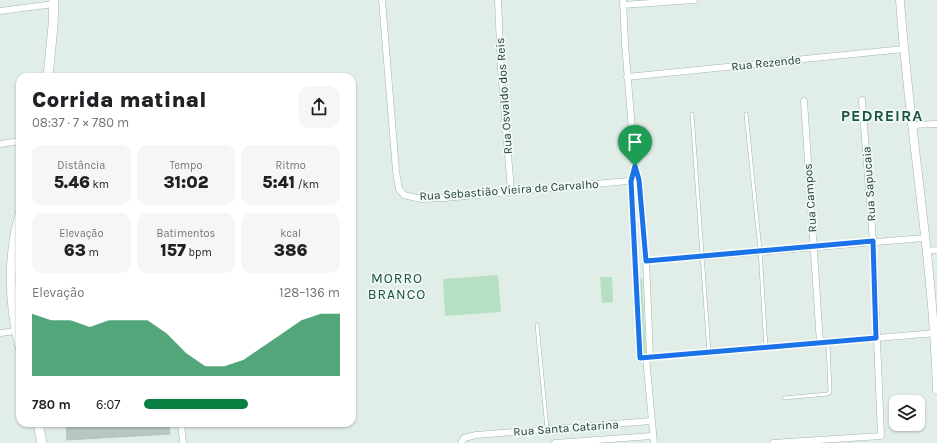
<!DOCTYPE html>
<html lang="pt">
<meta charset="utf-8">
<style>
:root{--surface:#fff;--page:#f6f6f6;--text:#202124;--muted:#757577;--accent:#0b8043}
body{margin:0;font-family:Karla,sans-serif;background:var(--page);color:var(--text);height:100vh;display:flex;flex-direction:column;font-size:15px;white-space:nowrap}
*{box-sizing:border-box;margin:0}
p{font-size:13px;color:var(--muted)}
.icon{flex:none;width:22px;height:22px;fill:none;stroke:currentColor;stroke-width:2;stroke-linecap:round;stroke-linejoin:round}
.map{position:relative;flex:1;overflow:hidden}
.drawer{position:absolute;left:16px;top:73px;width:340px;height:354px;display:flex;flex-direction:column;background:var(--surface);border-radius:12px;box-shadow:0 1px 3px #0004}
.drawer>*{flex:none}
.tools{position:absolute;left:889px;top:395px;display:grid;gap:8px}
.tools a{display:grid;place-items:center;width:36px;height:36px;border-radius:8px;background:var(--surface);box-shadow:0 1px 3px #0004;font-size:20px}
.pin{position:absolute;display:grid;place-items:center;width:34px;height:34px;color:#fff;margin:-41px -17px;border-radius:50% 50% 50% 0;rotate:-45deg;box-shadow:0 0 4px #0007}
.pin .icon{rotate:45deg}
.round{display:grid;place-items:center;flex:none;width:42px;height:42px;border-radius:12px;background:var(--page)}
.head{display:flex;align-items:center;justify-content:space-between;height:68px;padding:0 16px}
h1{font-size:22px;font-weight:800;line-height:30px}
.stats{display:grid;grid-template-columns:repeat(3,1fr);gap:6px;height:68px;padding:4px 16px}
.stats div{display:grid;align-content:center;border-radius:10px;background:var(--page);text-align:center}
.stats b{font-size:17px;font-weight:800}
.stats small{font-size:11px;font-weight:400}
.stats p{font-size:11px}
.chart{height:112px;padding:8px 16px}
.chart p{display:flex;justify-content:space-between}
.chart svg{width:100%;height:72px;margin-top:4px;fill:var(--accent);opacity:.7}
ul{padding:0 16px;list-style:none;font-size:13px}
li{display:grid;grid-template-columns:64px 48px 1fr;align-items:center;height:30px}
li i{height:10px;border-radius:5px;background:var(--accent)}
.map>svg:first-child{display:block}
</style>
<div class="map">
<svg width="937" height="443" viewBox="0 0 937 443">
<rect width="100%" height="100%" fill="#e1ede7"/>
<path fill="#b7e0c2" d="M498,275L501,312L445,316L443,279Z
M600,277H612L613,302L602,303Z
M639,279H642L646,354L643,353Z"/>
<path fill="#b6c8c0" stroke="#b3c7be" d="M66,423H169L170,434L67,440Z"/>
<g fill="none" stroke-linecap="round" stroke-linejoin="round">
<defs>
<path id="service" d="M692,114L709,353
M746,114L760,250L766,348
M537,325L547,429
M784,398L828,394L830,392L828,343"/>
<path id="minor" d="M382,0L396,171L399,189L404,195L421,199L444,198L639,180
M498,0L501,69L511,191
M623,0L625,44L635,166L639,180L646,261L650,357
M623,5L694,0
M0,11L54,4
M627,77L904,49
M804,101L820,343
M911,125L937,124
M0,144L20,141
M635,166L631,181L640,358L936,333
M926,251L937,250
M646,261L924,238
M0,333L16,331
M646,357L654,443
M181,423L183,443
M461,443L464,438L476,435L651,421
M555,443L652,436
M773,443L881,436L873,241L862,100"/>
<path id="tertiary" d="M900,0C909,130 933,259 937,390"/>
<path id="secondary" d="M48,77L53,26L54,0
M20,214C8,257 9,303 20,347
M38,423L42,443"/>
</defs>
<use href="#service" stroke="#a3b6ae" stroke-width="4"/>
<use href="#minor" stroke="#a3b6ae" stroke-width="7"/>
<use href="#tertiary" stroke="#a3b6ae" stroke-width="9"/>
<use href="#secondary" stroke="#9ebab0" stroke-width="10"/>
<use href="#service" stroke="#fff" stroke-width="3"/>
<use href="#minor" stroke="#fff" stroke-width="6"/>
<use href="#tertiary" stroke="#fff" stroke-width="8"/>
<use href="#secondary" stroke="#fff" stroke-width="9"/>
</g>
<g fill="none" stroke-linecap="round" stroke-linejoin="round">
<defs>
<path id="route" d="M635,166L639,180L646,261L873,241L876,338L640,358L631,181Z"/>
</defs>
<use href="#route" stroke="#fff" stroke-width="8"/>
<use href="#route" stroke="#1a73e8" stroke-width="5"/>
</g>
<g text-anchor="middle" stroke-width="3.5" stroke-linejoin="round" paint-order="stroke">
<g font-size="12" fill="#1f4036" stroke="#f2f9f5">
<text transform="translate(766 63) rotate(-6)" y="4">Rua Rezende</text>
<text transform="translate(504 96) rotate(-94)" y="4">Rua Osvaldo dos Reis</text>
<text transform="translate(869 184) rotate(-94)" y="4">Rua Sapucaia</text>
<text transform="translate(509 190) rotate(-4)" y="4">Rua Sebastião Vieira de Carvalho</text>
<text transform="translate(810 198) rotate(-94)" y="4">Rua Campos</text>
<text transform="translate(566 428) rotate(-4)" y="4">Rua Santa Catarina</text>
</g>
<g font-size="14" letter-spacing="1" fill="#195444" stroke="#f2f9f5">
<text x="397" y="283">MORRO<tspan x="397" dy="16">BRANCO</tspan></text>
</g>
<g font-size="16" font-weight="bold" letter-spacing="1" fill="#195444" stroke="#f2f9f5">
<text x="882" y="121">PEDREIRA</text>
</g>
</g>
</svg>
<div class="tools">
<a><svg class="icon" aria-label="layers" viewBox="0 0 24 24"><path d="M12 4l9 5-9 5-9-5zM3 14l9 5 9-5"/></svg></a>
</div>
<div class="pin" style="left:635px;top:166px;background:#1e9e55"><svg class="icon" aria-label="arrive" viewBox="0 0 24 24"><path d="M6 21V4h12l-3 4 3 4H6"/></svg></div>
<section class="drawer">
<div class="head"><div><h1>Corrida matinal</h1><p>08:37 · 7 × 780 m</p></div><a class="round"><svg class="icon" aria-label="share" viewBox="0 0 24 24"><path d="M12 15V3M7 8l5-5 5 5M5 13v7h14v-7"/></svg></a></div>
<div class="stats">
<div><p>Distância</p><b>5.46<small> km</small></b></div>
<div><p>Tempo</p><b>31:02</b></div>
<div><p>Ritmo</p><b>5:41<small> /km</small></b></div>
</div>
<div class="stats">
<div><p>Elevação</p><b>63<small> m</small></b></div>
<div><p>Batimentos</p><b>157<small> bpm</small></b></div>
<div><p>kcal</p><b>386</b></div>
</div>
<div class="chart"><p><span>Elevação</span>128–136 m</p>
<svg viewBox="0 0 160 44" preserveAspectRatio="none"><path d="M0 44V6L10 10L20 10L30 14L40 10L50 10L60 10L70 18L80 30L90 38L100 38L110 34L120 26L130 18L140 10L150 6L160 6V44z"/></svg>
</div>
<ul>
<li><b>780 m</b>6:07<i style="width:53%"></i></li>
</ul>
</section>
</div>
